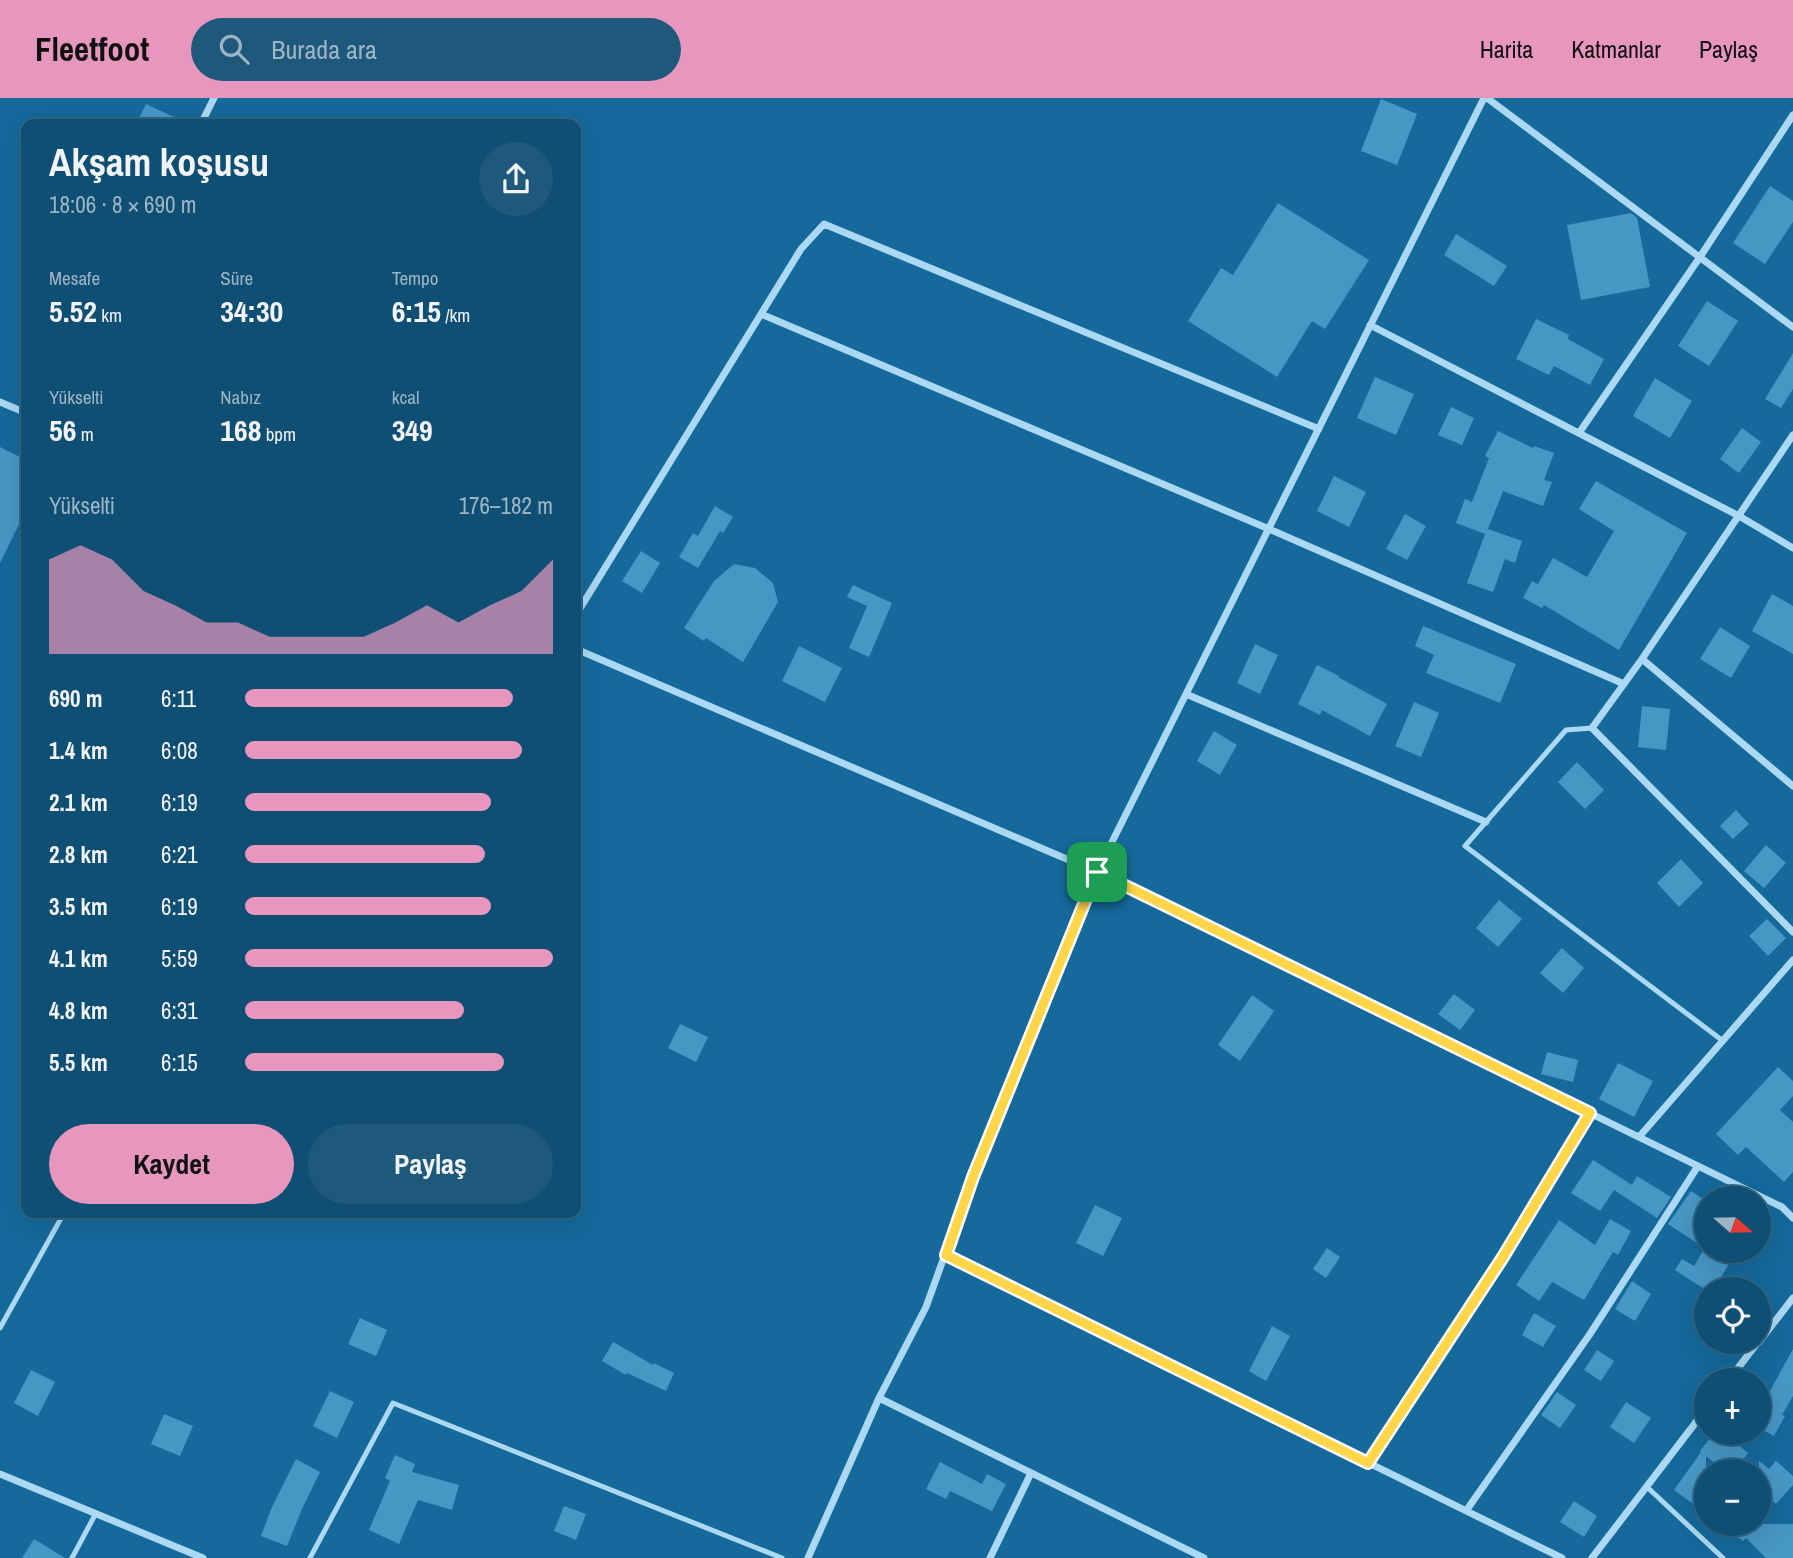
<!DOCTYPE html>
<html lang="tr">
<meta charset="utf-8">
<style>
:root{--surface:#104f74;--page:#1e597c;--text:#f1f3f6;--muted:#9cb5c5;--line:#306686;--accent:#e797bd}
body{margin:0;font-family:"Archivo Narrow",sans-serif;background:var(--page);color:var(--text);height:100vh;display:flex;flex-direction:column;font-size:26px;white-space:nowrap}
*{box-sizing:border-box;margin:0}
p{font-size:23px;color:var(--muted)}
.icon{flex:none;width:38px;height:38px;fill:none;stroke:currentColor;stroke-width:2;stroke-linecap:round;stroke-linejoin:round}
.map{position:relative;flex:1;overflow:hidden}
.details{position:absolute;left:21px;top:21px;width:560px;height:1099px;display:flex;flex-direction:column;background:var(--surface);border-radius:14px;box-shadow:0 7px 28px #0002,0 0 0 2px var(--line)}
.details>*{flex:none}
.needle{width:46px;rotate:110deg}
.buttons{position:absolute;left:1694px;top:1088px;display:grid;gap:14px}
.buttons a{display:grid;place-items:center;width:77px;height:77px;border-radius:50%;background:var(--surface);box-shadow:0 7px 28px #0002,0 0 0 2px var(--line);font-size:35px}
.pin{position:absolute;display:grid;place-items:center;width:60px;height:60px;color:#fff;margin:-30px;border-radius:14px;box-shadow:0 4px 10px #0006}
.round{display:grid;place-items:center;flex:none;width:74px;height:74px;border-radius:37px;background:var(--page)}
.summary{display:flex;align-items:center;justify-content:space-between;height:119px;padding:0 28px}
h1{font-size:38px;font-weight:700;line-height:52px}
.stats{display:grid;grid-template-columns:repeat(3,1fr);gap:10px;height:119px;padding:7px 28px}
.stats div{display:grid;align-content:center}
.stats b{font-size:30px;font-weight:700}
.stats small{font-size:19px;font-weight:400}
.stats p{font-size:19px}
.chart{height:196px;padding:14px 28px}
.chart p{display:flex;justify-content:space-between}
.chart svg{width:100%;height:126px;margin-top:7px;fill:var(--accent);opacity:.7}
.cta{display:flex;gap:14px;margin-top:auto;padding:14px 28px}
.cta a{flex:1;height:80px;border-radius:42px;background:var(--accent);color:#111;font-size:28px;font-weight:700;line-height:80px;text-align:center}
.cta a+a{background:var(--page);color:var(--text)}
ul{padding:0 28px;list-style:none;font-size:23px}
li{display:grid;grid-template-columns:112px 84px 1fr;align-items:center;height:52px}
li i{height:18px;border-radius:9px;background:var(--accent)}
header{display:flex;align-items:center;gap:42px;box-sizing:border-box;height:98px;padding:0 35px;background:var(--accent);color:#111}
header strong{font-size:33px}
nav{display:flex;gap:38px;margin-inline-start:auto;font-size:24px}
.search{width:490px;height:63px;background:var(--page);display:flex;align-items:center;gap:18px;box-sizing:border-box;padding:0 24px;border-radius:38px;color:var(--muted);font-size:26px}
.map>svg:first-child{display:block}
</style>
<header>
<strong>Fleetfoot</strong>
<div class="search"><svg class="icon" aria-label="search" viewBox="0 0 24 24"><circle cx="10" cy="10" r="6"/><path d="M15 15l6 6"/></svg>Burada ara</div>
<nav><a>Harita</a><a>Katmanlar</a><a>Paylaş</a></nav>
</header>
<div class="map">
<svg width="1793" height="1460" viewBox="0 0 1793 1460">
<rect width="100%" height="100%" fill="#15699b"/>
<path fill="#4797c5" d="M1381,1L1417,16L1397,67L1361,53Z
M146,6L189,26H136Z
M1770,88L1793,103V124L1765,166L1733,145Z
M1278,105L1369,162L1325,231L1312,223L1277,279L1188,223L1221,170L1233,177Z
M1631,115L1637,120L1650,189L1581,202L1567,127Z
M1456,136L1507,168L1494,188L1444,157Z
M1707,203L1738,223L1709,268L1678,248Z
M1536,221L1569,237L1568,241L1604,261L1590,287L1554,268L1549,277L1516,261Z
M1793,255V291L1781,310L1765,301Z
M1375,279L1414,296L1396,337L1357,320Z
M1655,280L1692,303L1670,340L1633,318Z
M1451,309L1474,320L1462,347L1438,337Z
M1742,330L1761,344L1739,375L1720,361Z
M1498,333L1533,350L1534,348L1554,355L1544,382L1552,384L1543,408L1503,393L1488,431L1522,443L1515,465L1505,461L1493,494L1467,485L1485,436L1456,425L1465,401L1472,404L1489,360L1485,358Z
M0,349L26,362V412L0,465Z
M1334,378L1366,394L1349,429L1317,413Z
M1596,383L1687,435L1619,552L1544,507L1542,510L1523,500L1532,483L1538,486L1553,460L1587,479L1614,433L1579,411Z
M715,408L733,419L723,435L720,433L698,470L679,459L693,435L698,438Z
M1405,416L1426,428L1407,462L1386,451Z
M641,453L660,465L642,495L622,483Z
M734,466L755,470L773,485L778,504L743,564L706,540L704,543L684,530L714,483Z
M853,487L892,505L869,559L849,550L867,508L847,499Z
M1772,496L1793,508V556L1752,533Z
M1423,528L1516,566L1500,605L1426,575L1434,557L1415,548Z
M1720,529L1750,548L1731,580L1700,561Z
M1255,546L1278,557L1260,596L1237,585Z
M799,548L842,570L825,604L782,583Z
M1317,567L1339,578L1338,579L1387,606L1370,638L1322,612L1320,617L1298,606Z
M1414,604L1439,615L1421,659L1395,648Z
M1642,608L1670,611L1666,652L1638,649Z
M1214,633L1237,647L1220,677L1197,663Z
M1577,664L1604,692L1585,711L1558,684Z
M1736,712L1749,726L1733,741L1720,728Z
M1766,747L1786,765L1764,790L1744,773Z
M1681,761L1703,785L1679,809L1657,785Z
M1499,802L1522,821L1498,849L1476,830Z
M1767,821L1786,840L1768,858L1749,838Z
M1562,850L1584,870L1563,895L1540,875Z
M1454,896L1475,912L1460,932L1438,916Z
M1252,897L1274,913L1240,963L1218,947Z
M680,926L708,939L696,964L668,950Z
M1547,954L1578,962L1573,984L1541,976Z
M1618,965L1653,983L1634,1019L1599,1001Z
M1778,969L1793,983V998L1780,1012L1793,1024V1074L1784,1084L1746,1049L1738,1057L1716,1036Z
M1593,1062L1632,1087L1637,1078L1671,1099L1657,1120L1614,1092L1600,1113L1571,1095Z
M1691,1093L1706,1103V1151L1668,1126Z
M1095,1107L1122,1120L1103,1158L1076,1145Z
M1610,1121L1631,1133L1618,1157L1613,1154L1584,1202L1552,1184L1539,1203L1516,1187L1559,1122L1595,1147Z
M1327,1150L1340,1159L1326,1180L1313,1171Z
M1703,1153H1737L1713,1192H1706L1675,1172L1682,1161L1694,1168Z
M1632,1183L1651,1196L1635,1223L1615,1211Z
M1534,1215L1556,1228L1543,1249L1522,1237Z
M360,1220L387,1232L376,1258L348,1246Z
M1272,1228L1290,1238L1266,1283L1249,1273Z
M613,1244L653,1267L654,1265L674,1275L666,1293L627,1275L626,1277L602,1263Z
M1793,1251V1298L1782,1317L1785,1318L1774,1338L1759,1330V1313Z
M1597,1252L1614,1263L1601,1283L1584,1272Z
M31,1272L55,1284L38,1318L14,1305Z
M330,1293L354,1304L337,1340L313,1328Z
M1557,1294L1576,1307L1560,1330L1541,1317Z
M1626,1304L1651,1320L1634,1345L1610,1329Z
M164,1316L193,1328L180,1358L151,1346Z
M1714,1335H1724L1748,1355L1733,1374H1726L1706,1358V1394L1696,1408L1674,1392L1701,1354L1700,1353Z
M395,1357L415,1366L412,1374L459,1387L452,1412L418,1402L399,1446L369,1432L390,1383L385,1380Z
M296,1361L320,1374L302,1411L287,1448L261,1438L272,1409Z
M1759,1363L1769,1371L1776,1363L1793,1378V1387L1776,1406L1759,1390Z
M940,1364L982,1386L987,1376L1006,1386L992,1413L950,1393L946,1401L926,1391Z
M1574,1403L1597,1418L1584,1439L1560,1424Z
M564,1408L586,1416L576,1442L554,1433Z
M1719,1426H1793V1460H1766L1746,1440L1743,1443Z
M34,1441L65,1460H22Z"/>
<g fill="none" stroke-linecap="round" stroke-linejoin="round">
<path stroke="#abd9f3" stroke-width="5" d="M1592,630L1566,632L1465,748L1723,943
M0,1230L64,1115
M1647,1389L1723,1460
M72,1460L96,1415
M310,1460L393,1305L782,1460"/>
<path stroke="#abd9f3" stroke-width="7" d="M1487,0L1793,229
M201,26L214,0
M761,216L1269,431L1624,586
M1370,227L1739,418L1793,450
M0,304L26,315
M1579,335L1700,159L1793,17
M1793,337L1642,561L1592,630L1793,834
M576,517L801,151L824,126L1319,331
M576,551L1097,774L1782,1109L1793,1120
M1642,561L1793,688
M1186,596L1486,724
M1639,1039L1793,862
M946,1157L1562,1460
M1759,1244L1793,1200
M1728,1283L1758,1244
M879,1300L1204,1460
M1368,1365L1503,1159L1590,1015
M0,1376L203,1460
M1466,1413L1590,1236L1698,1068
M808,1460L879,1300L926,1209L973,1079L1097,774L1484,0
M990,1460L1031,1375
M1592,1460L1706,1311"/>
</g>
<g fill="none" stroke-linecap="round" stroke-linejoin="round">
<defs>
<path id="route" d="M1097,774L1590,1015L1503,1159L1368,1365L946,1157L973,1079Z"/>
</defs>
<use href="#route" stroke="#fff" stroke-width="14"/>
<use href="#route" stroke="#ffd54a" stroke-width="9"/>
</g>
</svg>
<div class="buttons">
<a><svg class="needle" viewBox="-14 -14 28 28"><path d="M0-13l5 13h-10z" fill="#e53935"/><path d="M0 13l5-13h-10z" fill="#9cb5c5"/></svg></a>
<a><svg class="icon" aria-label="locate" viewBox="0 0 24 24"><circle cx="12" cy="12" r="6"/><path d="M12 2v4M12 18v4M2 12h4M18 12h4"/></svg></a>
<a>+</a>
<a>−</a>
</div>
<div class="pin" style="left:1097px;top:774px;background:#1e9e55"><svg class="icon" aria-label="arrive" viewBox="0 0 24 24"><path d="M6 21V4h12l-3 4 3 4H6"/></svg></div>
<section class="details">
<div class="summary"><div><h1>Akşam koşusu</h1><p>18:06 · 8 × 690 m</p></div><a class="round"><svg class="icon" aria-label="share" viewBox="0 0 24 24"><path d="M12 15V3M7 8l5-5 5 5M5 13v7h14v-7"/></svg></a></div>
<div class="stats">
<div><p>Mesafe</p><b>5.52<small> km</small></b></div>
<div><p>Süre</p><b>34:30</b></div>
<div><p>Tempo</p><b>6:15<small> /km</small></b></div>
</div>
<div class="stats">
<div><p>Yükselti</p><b>56<small> m</small></b></div>
<div><p>Nabız</p><b>168<small> bpm</small></b></div>
<div><p>kcal</p><b>349</b></div>
</div>
<div class="chart"><p><span>Yükselti</span>176–182 m</p>
<svg viewBox="0 0 160 44" preserveAspectRatio="none"><path d="M0 44V11L10 6L20 11L30 22L40 27L50 33L60 33L70 38L80 38L90 38L100 38L110 33L120 27L130 33L140 27L150 22L160 11V44z"/></svg>
</div>
<ul>
<li><b>690 m</b>6:11<i style="width:87%"></i></li>
<li><b>1.4 km</b>6:08<i style="width:90%"></i></li>
<li><b>2.1 km</b>6:19<i style="width:80%"></i></li>
<li><b>2.8 km</b>6:21<i style="width:78%"></i></li>
<li><b>3.5 km</b>6:19<i style="width:80%"></i></li>
<li><b>4.1 km</b>5:59<i style="width:100%"></i></li>
<li><b>4.8 km</b>6:31<i style="width:71%"></i></li>
<li><b>5.5 km</b>6:15<i style="width:84%"></i></li>
</ul>
<div class="cta"><a>Kaydet</a><a>Paylaş</a></div>
</section>
</div>
